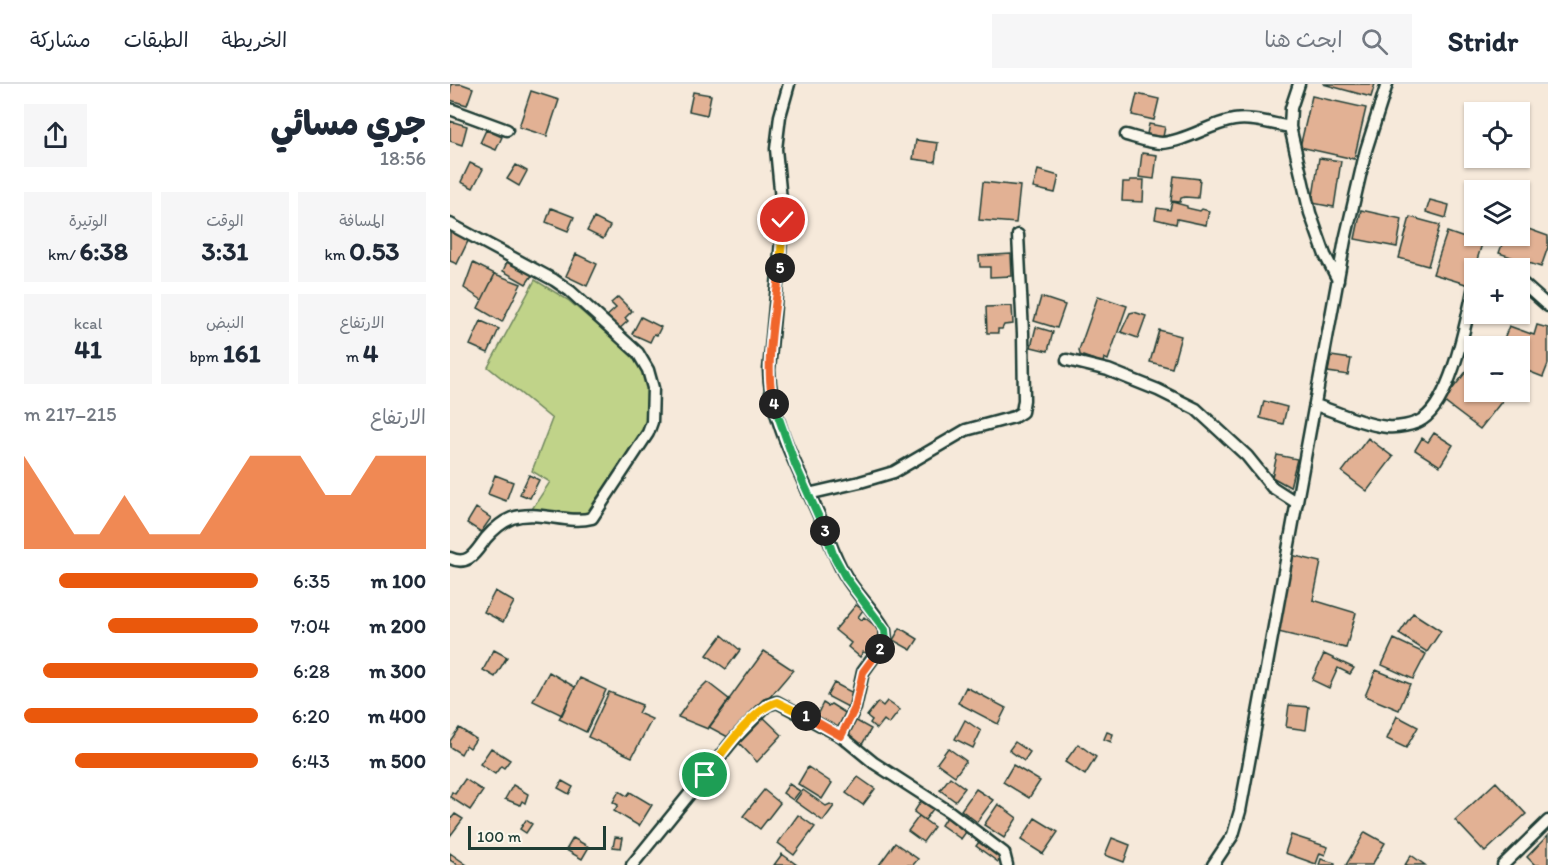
<!DOCTYPE html>
<html lang="ar">
<meta charset="utf-8">
<style>
:root{--surface:#fff;--page:#f6f6f7;--text:#1f2937;--muted:#747a83;--line:#e0e1e3;--accent:#ea580c}
body{margin:0;font-family:Itim,"Playpen Sans Arabic",sans-serif;background:var(--page);color:var(--text);direction:rtl;height:100vh;display:flex;flex-direction:column;font-size:22px;white-space:nowrap}
*{box-sizing:border-box;margin:0}
p{font-size:20px;color:var(--muted)}
.icon{flex:none;width:33px;height:33px;fill:none;stroke:currentColor;stroke-width:2;stroke-linecap:round;stroke-linejoin:round}
.map{position:relative;flex:1;overflow:hidden;direction:ltr}
.details{display:flex;flex-direction:column;background:var(--surface);width:450px}
.details>*{flex:none}
.tools{position:absolute;left:1014px;top:18px;display:grid;gap:12px}
.tools a{display:grid;place-items:center;width:66px;height:66px;border-radius:0px;background:var(--surface);box-shadow:0 2px 4px #0004;font-size:30px}
.scale{position:absolute;left:18px;bottom:15px;width:138px;box-sizing:border-box;padding-left:6px;border:3px solid #1f3d34;border-top:0;font-size:16px;line-height:21px;white-space:nowrap;color:#1f3d34;-webkit-text-stroke:4px #fbf7ec;paint-order:stroke}
.pin{position:absolute;display:grid;place-items:center;width:51px;height:51px;color:#fff;margin:-26px;border:3px solid #fff;border-radius:50%;box-shadow:0 2px 6px #0007}
.km{position:absolute;width:30px;height:30px;margin:-15px;border-radius:50%;background:#222;color:#fff;font-size:16px;line-height:30px;text-align:center}
.round{display:grid;place-items:center;flex:none;width:63px;height:63px;border-radius:0px;background:var(--page)}
.summary{display:flex;align-items:center;justify-content:space-between;height:102px;padding:0 24px}
h1{font-size:33px;font-weight:800;line-height:45px}
.stats{display:grid;grid-template-columns:repeat(3,1fr);gap:9px;height:102px;padding:6px 24px}
.stats div{display:grid;align-content:center;border-radius:0px;background:var(--page);text-align:center}
.stats b{font-size:26px;font-weight:800}
.stats small{font-size:16px;font-weight:400}
.stats p{font-size:16px}
.chart{height:168px;padding:12px 24px}
.chart p{display:flex;justify-content:space-between}
.chart svg{width:100%;height:108px;margin-top:6px;fill:var(--accent);opacity:.7}
ul{padding:0 24px;list-style:none;font-size:20px}
li{display:grid;grid-template-columns:96px 72px 1fr;align-items:center;height:45px}
li i{height:15px;border-radius:8px;background:var(--accent)}
header{display:flex;align-items:center;gap:36px;box-sizing:border-box;height:84px;padding:0 30px;background:var(--surface);border-bottom:2px solid var(--line)}
header strong{font-size:28px}
nav{display:flex;gap:33px;margin-inline-start:auto;font-size:21px}
.search{width:420px;height:54px;background:var(--page);display:flex;align-items:center;gap:15px;box-sizing:border-box;padding:0 21px;border-radius:0px;color:var(--muted);font-size:22px}
main{display:flex;flex:1;min-height:0}
.map>svg:first-child{display:block}
</style>
<header>
<strong>Stridr</strong>
<div class="search"><svg class="icon" aria-label="search" viewBox="0 0 24 24"><circle cx="10" cy="10" r="6"/><path d="M15 15l6 6"/></svg>ابحث هنا</div>
<nav><a>الخريطة</a><a>الطبقات</a><a>مشاركة</a></nav>
</header>
<main>
<div class="map">
<svg width="1098" height="781" viewBox="0 0 1098 781">
<rect width="100%" height="100%" fill="#f6e9da"/>
<filter id="ink" filterUnits="userSpaceOnUse"><feTurbulence type="fractalNoise" baseFrequency=".0167" numOctaves="2"/><feDisplacementMap in="SourceGraphic" scale="12" xChannelSelector="R" yChannelSelector="G"/><feConvolveMatrix kernelMatrix="1 2 1 2 8 2 1 2 1" color-interpolation-filters="sRGB"/></filter>
<g filter="url(#ink)">
<path fill="#c0d389" stroke="#70885e" stroke-width="1.5" d="M85,196L118,216L185,273L193,285L198,307L197,340L136,430L82,425L100,398L82,387L102,335L38,283Z"/>
<path fill="#e2b194" stroke="#1f3d34" stroke-width="1.5" d="M1,0H12L23,4L17,21L0,16Z
M873,0H925L921,13Z
M81,7L109,16L97,52L69,43Z
M243,8L261,11L257,31L239,27Z
M687,10L709,15L704,36L682,31Z
M862,12L916,24L904,75L850,63Z
M0,37L17,42L12,61L0,57Z
M699,40L715,43L713,53L697,50Z
M36,46L52,53L46,66L30,59Z
M466,56L488,59L485,78L463,75Z
M692,69L707,71L704,95L689,93Z
M869,74L891,77L884,123L862,119Z
M20,79L33,85L23,104L11,98Z
M66,81L77,87L69,102L57,95Z
M588,86L609,92L605,109L583,104Z
M724,92L750,95L748,114L735,113L731,114L730,118L721,117Z
M680,96H694L693,118L672,117L673,98H680Z
M533,98L570,102L566,139L529,136Z
M980,116L999,121L996,134L976,128Z
M722,118L737,122V124L750,127L752,125L759,127L756,141L727,135L726,140L705,135L707,124L720,126Z
M101,124L124,133L118,147L96,138Z
M911,126L952,135L947,163L905,155Z
M960,133L990,141L978,182L949,174Z
M144,134L160,142L153,155L137,147Z
M1070,142L1098,152V163L1091,183L1049,169L1055,152H1070Z
M0,146L19,155L7,180L0,177Z
M997,148L1032,160L1019,201L983,190Z
M126,170L147,180L137,202L116,192Z
M561,170L562,192L540,193V183H530L529,172Z
M57,178L83,190L76,200L53,187Z
M23,179L45,190L32,216L14,204Z
M45,190L71,200L52,238L28,224Z
M648,212L677,222L658,276L654,274L653,279L630,271L629,266Z
M168,213L182,227L175,234L178,237L167,247L155,234L166,224L161,219Z
M591,213L615,221L607,244L584,237Z
M562,222L563,240L554,241L552,245H548V249H537L536,223Z
M684,228L696,232L688,254L671,248L680,229Z
M191,233L211,243L207,251L204,250L200,258L182,250Z
M31,237L49,245L38,269L20,261Z
M1087,241L1098,244V280L1093,293L1070,284V262H1051L1059,242L1084,251Z
M586,243L603,248L598,267L581,263Z
M709,246L731,252L722,284L700,278Z
M881,272L901,275L898,291L878,288Z
M1019,284L1024,289V308H1049L1056,312L1030,345L993,317Z
M814,317L837,323L833,340L810,334Z
M984,349L1003,361L990,382L965,366L972,354L978,358Z
M918,354L943,373L917,407L892,388Z
M827,371L847,375L840,403L822,393Z
M45,391L63,398L56,417L38,410Z
M79,391L89,396L80,414L70,410Z
M26,424L41,434L31,448L17,439Z
M841,471L871,478L863,516L906,529L896,564L824,547Z
M45,507L64,518L53,538L34,528Z
M406,521L413,526L408,533L412,536L414,533L434,549L417,569L413,568L410,573L398,563L401,559L385,546Z
M963,529L991,547L977,568L949,550Z
M450,544L468,555L461,566L443,556Z
M272,551L290,566L276,585L257,571Z
M944,555L976,570L963,595L932,581Z
M44,566L57,573L45,593L33,586Z
M314,567L343,586L319,614L278,653L259,643Z
M874,570L904,584L900,590L888,584L879,604L862,596Z
M926,586L960,600L949,626L915,612Z
M99,588L125,603L112,631L83,617Z
M130,594L156,606L136,648L109,635Z
M257,598L280,616L258,645L228,633L242,613Z
M384,599L405,610L398,623L377,612Z
M516,603L556,624L548,640L508,619Z
M159,608L192,621L188,629L202,635L182,673L138,653Z
M437,617L450,626L439,640L434,636L427,645L420,639L422,636L417,632L428,618L433,622Z
M373,619L378,622L381,620L397,630L387,647L370,637L367,631Z
M839,621L859,623L856,646L836,643Z
M310,630L332,651L307,678L285,655Z
M947,632L968,643L956,664L937,655Z
M403,635L421,645L410,664L392,653Z
M515,636L531,647L523,664L505,655Z
M9,644L26,655L20,664L16,661L11,670L0,663V657Z
M657,648L663,650L661,658L654,655Z
M565,658L580,668L574,677L559,666Z
M628,660L646,673L635,691L615,678Z
M41,664L60,676L54,684L51,682L45,690L30,680Z
M498,664L516,677L505,692L487,679Z
M563,681L590,697L579,714L553,698Z
M358,683L382,699L372,715L348,700Z
M408,693L425,705L413,721L396,709Z
M500,693L515,704L505,717L490,706Z
M15,695L33,707L20,726L0,713L2,708L5,710Z
M112,697L123,703L119,710L108,704Z
M1046,698L1076,730L1035,768L1005,736Z
M339,700L350,707L343,716L333,709Z
M63,701L78,710L75,719L72,717L70,721L55,715Z
M526,705L543,716L527,738L511,726Z
M314,706L330,719L310,745L293,732Z
M353,706L376,722L380,720L384,722L373,737L345,717Z
M169,707L177,712L180,708L202,721L189,742L164,727L168,721L163,718Z
M471,717L483,725L475,736L464,728Z
M548,720L567,734L554,754L534,741Z
M5,730L13,735L0,752V736Z
M348,731L365,743L344,771L328,759Z
M469,732L484,743L473,758L458,747Z
M496,733L516,748L511,755L491,741Z
M585,734L608,748L593,770L571,756Z
M76,736L82,740L76,749L70,745Z
M915,748L935,759L922,781H896Z
M841,751L878,763L875,771L870,769L866,780L835,769Z
M1098,751V781H1085L1077,773Z
M165,753L173,754L171,764L163,763Z
M123,754L139,763L132,775L116,766Z
M532,754L554,769L548,778L526,762Z
M662,754L680,761L674,778L655,771Z
M445,759L468,775L463,781H429Z
M0,769L17,781H8L0,776Z
M332,770L347,781H324Z
M961,771L975,781H955Z
M871,775L885,779V781H869Z"/>
<g fill="none" stroke-linecap="round" stroke-linejoin="round">
<defs>
<path id="minor" d="M339,0L330,32L326,65L333,136L319,286C320,337 351,390 371,436C379,455 384,473 395,491C406,510 424,526 435,546L436,556L413,588L405,624L391,652
M849,0L841,24L840,43L860,129L875,171L888,196
M0,25L57,46
M676,51C687,54 701,59 712,59C737,57 759,40 784,36C802,33 822,40 840,43
M0,140L104,196L120,207L188,269L198,286L203,304L202,338L198,349L142,434C117,441 88,425 62,434C52,438 43,446 36,454C26,467 19,483 0,474
M1070,197L1098,222
M617,276L658,286L708,306L746,325L797,372L822,403L847,419
M866,321C889,329 912,340 937,343C947,344 964,341 973,335C1002,315 1016,237 1024,203
M358,410L410,398L444,388L516,346L564,333L572,328L574,316L573,249L568,151
M182,781L284,655L317,621L327,618L391,652L424,679L500,728L554,769L557,781
M763,781L783,751L790,727L895,156L916,66L937,0
M1053,781L1098,737"/>
</defs>
<use href="#minor" stroke="#1f3d34" stroke-width="15"/>
<use href="#minor" stroke="#fbf7ec" stroke-width="10"/>
</g>
</g>
<g fill="none" stroke-linecap="round" stroke-linejoin="round" filter="url(#ink)">
<defs>
<path id="split-1" d="M255,691C271,671 302,625 327,618L356,632"/>
<path id="split-2" d="M356,632L391,652L405,624L413,588L430,565"/>
<path id="split-3" d="M375,447L383,470L396,494L435,546L436,556L430,565"/>
<path id="split-4" d="M324,320L345,380L375,447"/>
<path id="split-5" d="M324,320C313,284 326,222 330,184"/>
<path id="split-6" d="M330,184L333,136"/>
</defs>
<use href="#split-1" stroke="#fff" stroke-width="12"/>
<use href="#split-2" stroke="#fff" stroke-width="12"/>
<use href="#split-3" stroke="#fff" stroke-width="12"/>
<use href="#split-4" stroke="#fff" stroke-width="12"/>
<use href="#split-5" stroke="#fff" stroke-width="12"/>
<use href="#split-6" stroke="#fff" stroke-width="12"/>
<use href="#split-1" stroke="#f5b400" stroke-width="8"/>
<use href="#split-2" stroke="#f0652b" stroke-width="8"/>
<use href="#split-3" stroke="#22a559" stroke-width="8"/>
<use href="#split-4" stroke="#22a559" stroke-width="8"/>
<use href="#split-5" stroke="#f0652b" stroke-width="8"/>
<use href="#split-6" stroke="#f5b400" stroke-width="8"/>
</g>
</svg>
<div class="tools">
<a><svg class="icon" aria-label="locate" viewBox="0 0 24 24"><circle cx="12" cy="12" r="6"/><path d="M12 2v4M12 18v4M2 12h4M18 12h4"/></svg></a>
<a><svg class="icon" aria-label="layers" viewBox="0 0 24 24"><path d="M12 4l9 5-9 5-9-5zM3 14l9 5 9-5"/></svg></a>
<a>+</a>
<a>−</a>
</div>
<div class="scale">100 m</div>
<div class="pin" style="left:255px;top:691px;background:#1e9e55"><svg class="icon" aria-label="arrive" viewBox="0 0 24 24"><path d="M6 21V4h12l-3 4 3 4H6"/></svg></div>
<div class="pin" style="left:333px;top:136px;background:#d93025"><svg class="icon" aria-label="check" viewBox="0 0 24 24"><path d="M5 12l5 5 9-10"/></svg></div>
<b class="km" style="left:356px;top:632px">1</b>
<b class="km" style="left:430px;top:565px">2</b>
<b class="km" style="left:375px;top:447px">3</b>
<b class="km" style="left:324px;top:320px">4</b>
<b class="km" style="left:330px;top:184px">5</b>
</div>
<section class="details">
<div class="summary"><div><h1>جري مسائي</h1><p>18:56</p></div><a class="round"><svg class="icon" aria-label="share" viewBox="0 0 24 24"><path d="M12 15V3M7 8l5-5 5 5M5 13v7h14v-7"/></svg></a></div>
<div class="stats">
<div><p>المسافة</p><b>0.53<small> km</small></b></div>
<div><p>الوقت</p><b>3:31</b></div>
<div><p>الوتيرة</p><b>6:38<small> /km</small></b></div>
</div>
<div class="stats">
<div><p>الارتفاع</p><b>4<small> m</small></b></div>
<div><p>النبض</p><b>161<small> bpm</small></b></div>
<div><p>kcal</p><b>41</b></div>
</div>
<div class="chart"><p><span>الارتفاع</span>215–217 m</p>
<svg viewBox="0 0 160 44" preserveAspectRatio="none"><path d="M0 44V6L10 22L20 38L30 38L40 22L50 38L60 38L70 38L80 22L90 6L100 6L110 6L120 22L130 22L140 6L150 6L160 6V44z"/></svg>
</div>
<ul>
<li><b>100 m</b>6:35<i style="width:85%"></i></li>
<li><b>200 m</b>7:04<i style="width:64%"></i></li>
<li><b>300 m</b>6:28<i style="width:92%"></i></li>
<li><b>400 m</b>6:20<i style="width:100%"></i></li>
<li><b>500 m</b>6:43<i style="width:78%"></i></li>
</ul>
</section>
</main>
